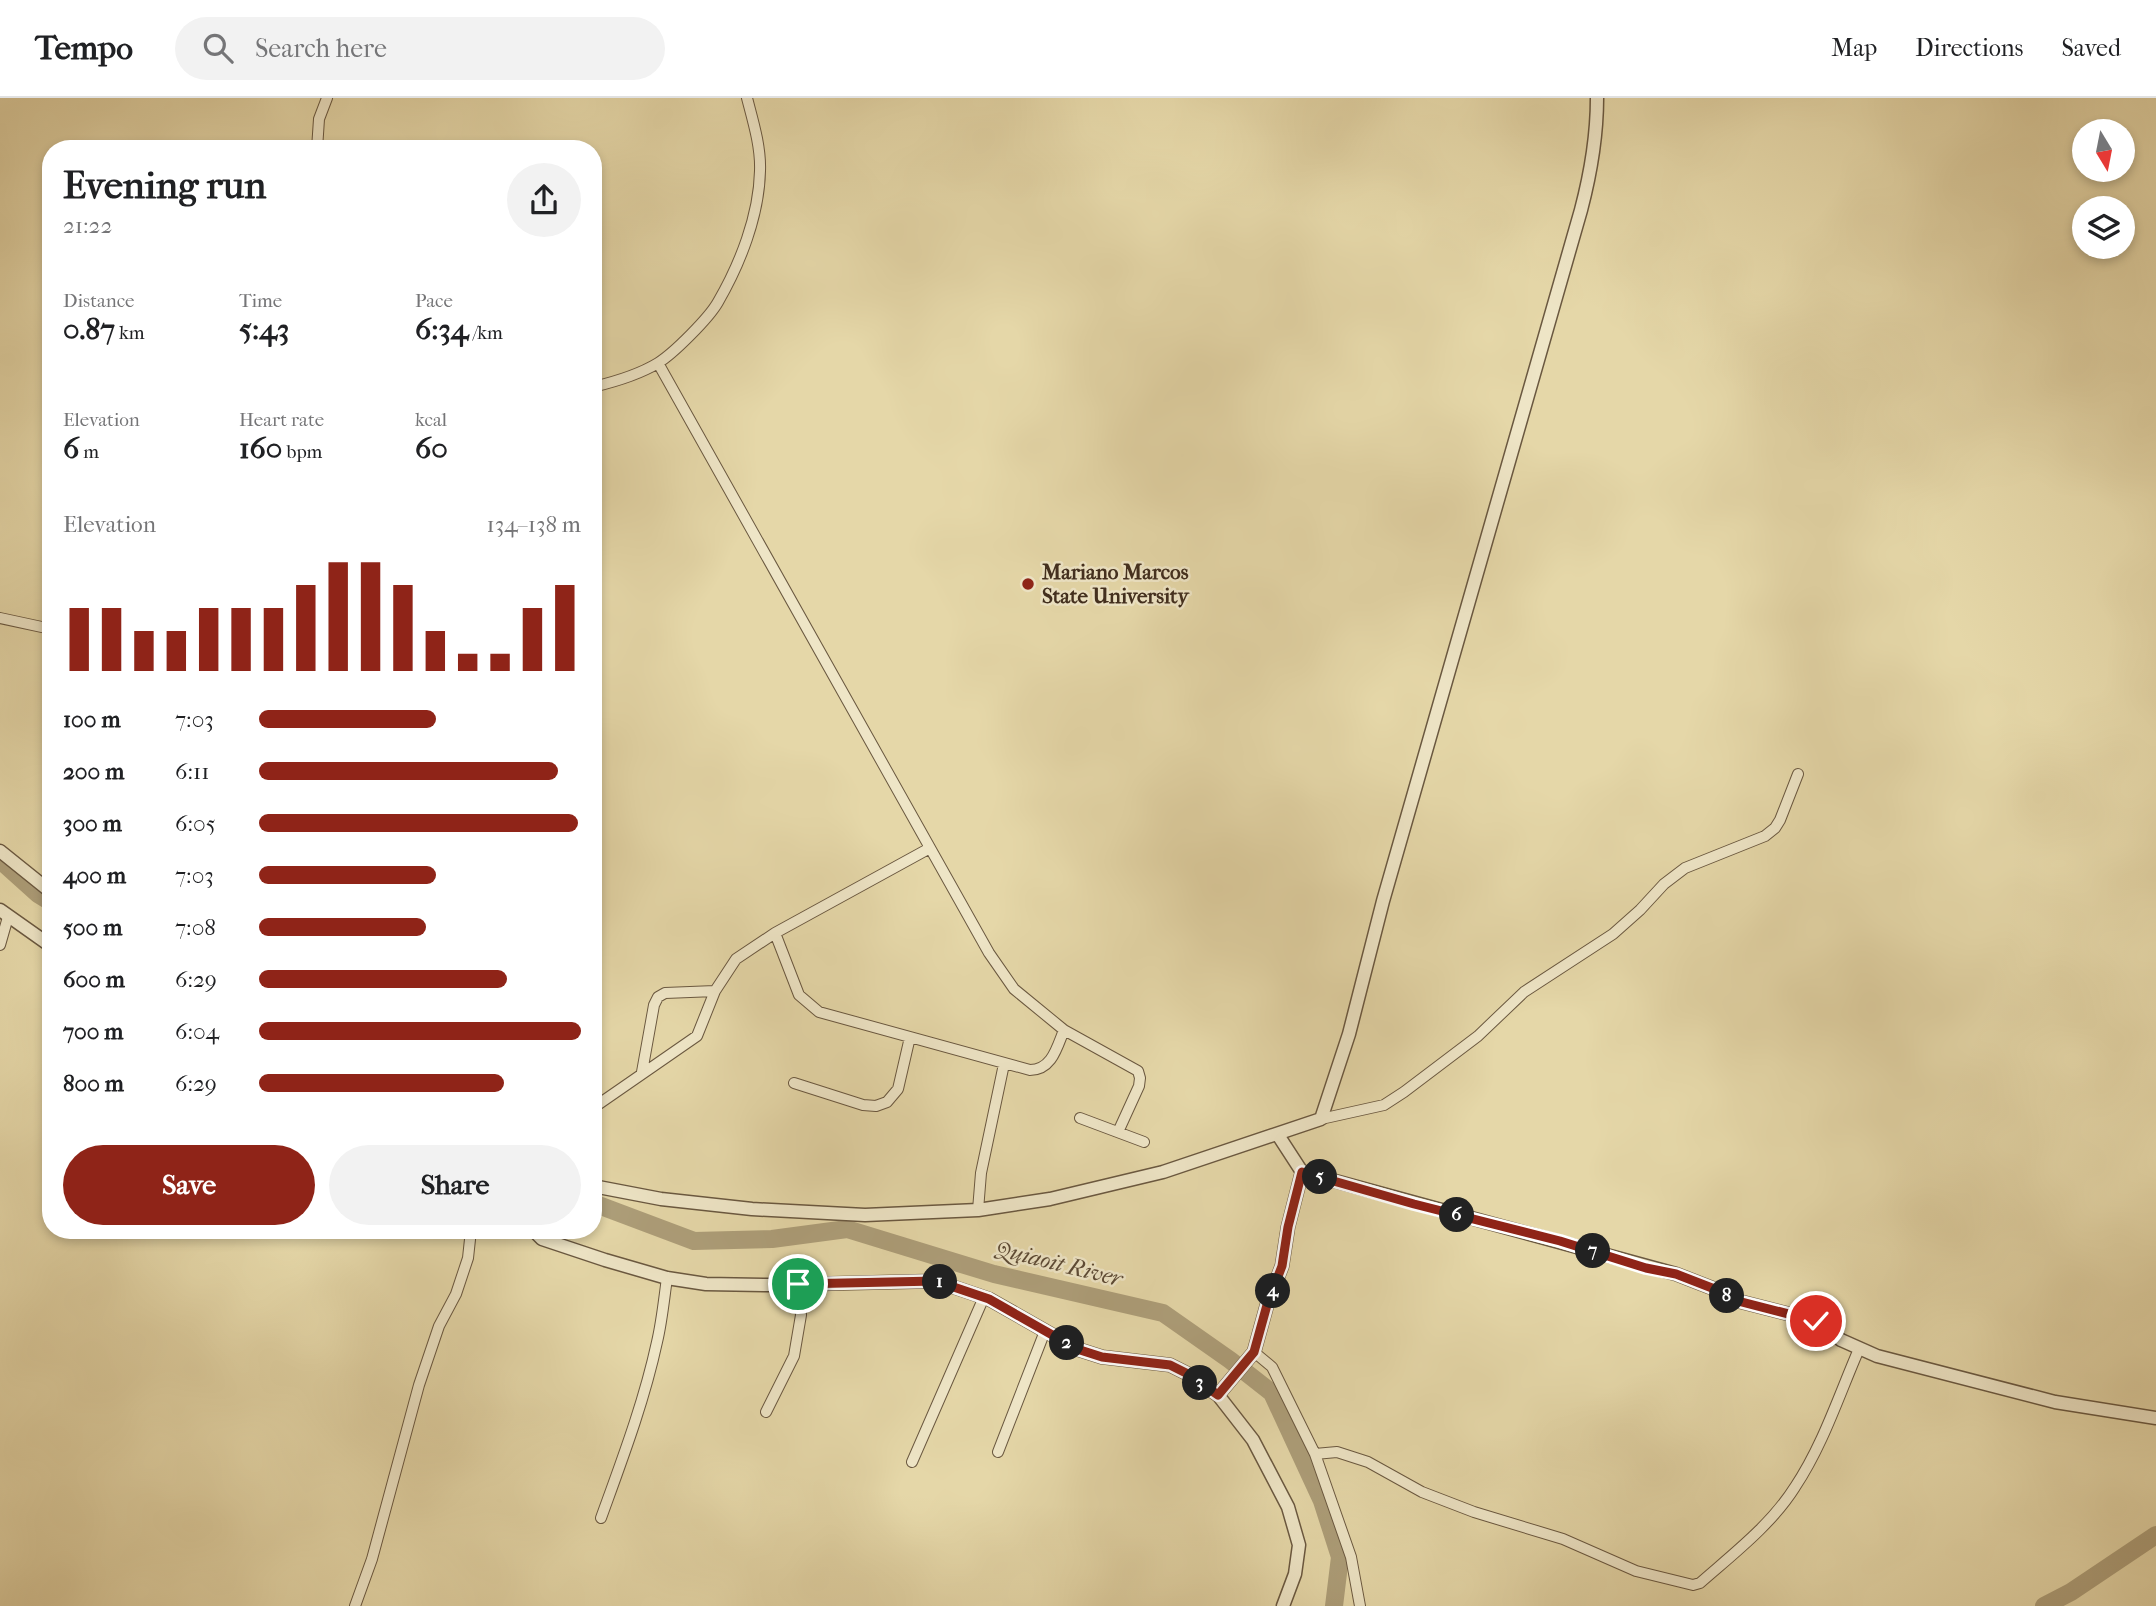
<!DOCTYPE html>
<meta charset="utf-8">
<style>
:root{--surface:#fff;--page:#f2f2f2;--text:#202124;--muted:#757577;--line:#e0e0e0;--accent:#8f2418}
body{margin:0;font-family:"IM FELL French Canon",serif;background:var(--page);color:var(--text);height:100vh;display:flex;flex-direction:column;font-size:26px;white-space:nowrap}
*{box-sizing:border-box;margin:0}
p{font-size:23px;color:var(--muted)}
.icon{flex:none;width:38px;height:38px;fill:none;stroke:currentColor;stroke-width:2;stroke-linecap:round;stroke-linejoin:round}
.map{position:relative;flex:1;overflow:hidden}
.details{position:absolute;left:42px;top:42px;width:560px;height:1099px;display:flex;flex-direction:column;background:var(--surface);border-radius:28px;box-shadow:0 4px 10px #0003}
.details>*{flex:none}
.needle{width:46px;rotate:170deg}
.controls{position:absolute;left:2072px;top:21px;display:grid;gap:14px}
.controls a{display:grid;place-items:center;width:63px;height:63px;border-radius:50%;background:var(--surface);box-shadow:0 4px 10px #0003;font-size:35px}
.pin{position:absolute;display:grid;place-items:center;width:60px;height:60px;color:#fff;margin:-30px;border:4px solid #fff;border-radius:50%;box-shadow:0 2px 7px #0007}
.km{position:absolute;width:35px;height:35px;margin:-18px;border-radius:50%;background:#222;color:#fff;font-size:19px;line-height:35px;text-align:center}
.round{display:grid;place-items:center;flex:none;width:74px;height:74px;border-radius:37px;background:var(--page)}
.summary{display:flex;align-items:center;justify-content:space-between;height:119px;padding:0 21px}
h1{font-size:38px;font-weight:800;line-height:52px}
.figures{display:grid;grid-template-columns:repeat(3,1fr);gap:10px;height:119px;padding:7px 21px}
.figures div{display:grid;align-content:center}
.figures b{font-size:30px;font-weight:800}
.figures small{font-size:19px;font-weight:400}
.figures p{font-size:19px}
.chart{height:196px;padding:14px 21px}
.chart p{display:flex;justify-content:space-between}
.chart svg{width:100%;height:126px;margin-top:7px;stroke:var(--accent);stroke-width:6}
.action{display:flex;gap:14px;margin-top:auto;padding:14px 21px}
.action a{flex:1;height:80px;border-radius:42px;background:var(--accent);color:#fff;font-size:28px;font-weight:800;line-height:80px;text-align:center}
.action a+a{background:var(--page);color:var(--text)}
ul{padding:0 21px;list-style:none;font-size:23px}
li{display:grid;grid-template-columns:112px 84px 1fr;align-items:center;height:52px}
li i{height:18px;border-radius:9px;background:var(--accent)}
header{display:flex;align-items:center;gap:42px;box-sizing:border-box;height:98px;padding:0 35px;background:var(--surface);border-bottom:2px solid var(--line)}
header strong{font-size:33px}
nav{display:flex;gap:38px;margin-inline-start:auto;font-size:24px}
.search{width:490px;height:63px;background:var(--page);display:flex;align-items:center;gap:18px;box-sizing:border-box;padding:0 24px;border-radius:38px;color:var(--muted);font-size:26px}
.map>svg:first-child{display:block}
</style>
<header>
<strong>Tempo</strong>
<div class="search"><svg class="icon" aria-label="search" viewBox="0 0 24 24"><circle cx="10" cy="10" r="6"/><path d="M15 15l6 6"/></svg>Search here</div>
<nav><a>Map</a><a>Directions</a><a>Saved</a></nav>
</header>
<div class="map">
<svg width="2156" height="1508" viewBox="0 0 2156 1508">
<rect width="100%" height="100%" fill="#e5d7a8"/>
<filter id="stains"><feTurbulence type="fractalNoise" baseFrequency=".00286" numOctaves="4"/><feColorMatrix values="0 0 0 0 .2 0 0 0 0 .09 0 0 0 0 .02 0 0 0 .5 -.17"/></filter>
<radialGradient id="worn" r=".72"><stop offset=".6" stop-color="#630" stop-opacity="0"/><stop offset="1" stop-color="#630" stop-opacity=".3"/></radialGradient>
<g fill="none" stroke-linecap="round" stroke-linejoin="round">
<path stroke="#ad9e79" stroke-width="18" d="M0,762L38,796L51,804
M593,1105L694,1143L772,1141L847,1131L994,1176L1163,1215L1230,1262L1272,1295L1322,1403L1340,1459L1334,1508
M2044,1508L2071,1494L2156,1437"/>
<defs>
<path id="minor" d="M317,51L319,21L327,0
M658,265L989,855L1014,891L1064,932L1138,973L1140,980L1139,988L1118,1034
M593,289C614,284 640,276 658,265C674,255 709,220 718,204C740,166 759,118 760,73C761,49 753,23 747,0
M0,520L51,531
M775,835L799,897L819,914L1030,972C1052,972 1057,949 1064,932
M0,847L8,819
M642,974L654,907L658,899L665,895L715,893
M794,985L863,1007L876,1008L887,1004L898,991L910,939
M593,1010L697,938L715,893L736,861L775,835L930,750
M1080,1020L1144,1044
M1321,1021L1384,1007L1404,994L1478,938L1524,894L1613,836L1640,812L1664,786L1685,770L1765,738L1775,730L1780,722L1798,676
M978,1112L981,1075L1004,966
M1254,1254L1272,1269L1315,1356L1351,1459L1360,1508
M766,1314L794,1258L801,1217L798,1186
M998,1354L1045,1233
M1315,1356L1337,1354L1368,1364L1422,1394L1474,1414L1563,1441L1636,1473L1693,1487L1700,1485C1733,1456 1771,1427 1795,1389C1823,1347 1839,1297 1859,1251
M912,1364L984,1199
M601,1420C622,1362 644,1304 657,1244C662,1223 664,1201 667,1180
M355,1508L372,1461L419,1287L439,1228L456,1196L468,1160L471,1132"/>
<path id="tertiary" d="M0,753L51,794
M0,812L51,848
M1278,1037L1302,1074L1676,1176L1712,1190L1734,1202L1816,1223L1841,1242L1877,1258L2055,1304L2156,1320
M593,1088L661,1101L752,1111L865,1117L978,1112L1050,1101L1163,1074L1321,1021L1349,936L1383,803L1581,112C1591,74 1597,39 1597,0
M533,1132L542,1141L605,1162L667,1180L706,1186L768,1187L936,1183L989,1201L1077,1251L1102,1259L1170,1267L1188,1276L1218,1297L1253,1342L1288,1409L1299,1447L1295,1476L1283,1508
M1218,1297L1254,1254L1267,1207L1282,1168L1288,1129L1302,1074"/>
</defs>
<use href="#minor" stroke="#6a5840" stroke-width="12"/>
<use href="#tertiary" stroke="#6a5840" stroke-width="15"/>
<use href="#minor" stroke="#eee5c6" stroke-width="10"/>
<use href="#tertiary" stroke="#eee5c6" stroke-width="12"/>
</g>
<g fill="none" stroke-linecap="round" stroke-linejoin="round">
<defs>
<path id="route" d="M798,1186L936,1183L989,1201L1077,1251L1102,1259L1170,1267L1188,1276L1218,1297L1254,1254L1267,1207L1282,1168L1288,1129L1302,1074L1414,1106L1560,1143L1646,1170L1676,1176L1712,1190L1734,1202L1816,1223"/>
</defs>
<use href="#route" stroke="#fff" stroke-width="14"/>
<use href="#route" stroke="#8f2418" stroke-width="9"/>
</g>
<circle fill="#8f2418" stroke="#eee5c6" stroke-width="2.5" cx="1028" cy="486" r="7"/>
<g text-anchor="middle" stroke-width="5" stroke-linejoin="round" paint-order="stroke">
<g font-size="21" font-weight="bold" fill="#412e1e" stroke="#eee5c6" text-anchor="start">
<text x="1042" y="481">Mariano Marcos<tspan x="1042" dy="24">State University</tspan></text>
</g>
<g font-size="23" font-style="italic" fill="#5c4a35" stroke="#eee5c6">
<text transform="translate(1059 1165) rotate(14)" y="8">Quiaoit River</text>
</g>
</g>
<rect width="100%" height="100%" filter="url(#stains)"/>
<rect width="100%" height="100%" fill="url(#worn)"/>
</svg>
<div class="controls">
<a><svg class="needle" viewBox="-14 -14 28 28"><path d="M0-13l5 13h-10z" fill="#e53935"/><path d="M0 13l5-13h-10z" fill="#757577"/></svg></a>
<a><svg class="icon" aria-label="layers" viewBox="0 0 24 24"><path d="M12 4l9 5-9 5-9-5zM3 14l9 5 9-5"/></svg></a>
</div>
<div class="pin" style="left:798px;top:1186px;background:#1e9e55"><svg class="icon" aria-label="arrive" viewBox="0 0 24 24"><path d="M6 21V4h12l-3 4 3 4H6"/></svg></div>
<div class="pin" style="left:1816px;top:1223px;background:#d93025"><svg class="icon" aria-label="check" viewBox="0 0 24 24"><path d="M5 12l5 5 9-10"/></svg></div>
<b class="km" style="left:940px;top:1184px">1</b>
<b class="km" style="left:1067px;top:1245px">2</b>
<b class="km" style="left:1200px;top:1285px">3</b>
<b class="km" style="left:1273px;top:1193px">4</b>
<b class="km" style="left:1320px;top:1079px">5</b>
<b class="km" style="left:1457px;top:1117px">6</b>
<b class="km" style="left:1593px;top:1153px">7</b>
<b class="km" style="left:1727px;top:1198px">8</b>
<section class="details">
<div class="summary"><div><h1>Evening run</h1><p>21:22</p></div><a class="round"><svg class="icon" aria-label="share" viewBox="0 0 24 24"><path d="M12 15V3M7 8l5-5 5 5M5 13v7h14v-7"/></svg></a></div>
<div class="figures">
<div><p>Distance</p><b>0.87<small> km</small></b></div>
<div><p>Time</p><b>5:43</b></div>
<div><p>Pace</p><b>6:34<small> /km</small></b></div>
</div>
<div class="figures">
<div><p>Elevation</p><b>6<small> m</small></b></div>
<div><p>Heart rate</p><b>160<small> bpm</small></b></div>
<div><p>kcal</p><b>60</b></div>
</div>
<div class="chart"><p><span>Elevation</span>134–138 m</p>
<svg viewBox="0 0 160 44" preserveAspectRatio="none"><path d="M5 44V22M15 44V22M25 44V30M35 44V30M45 44V22M55 44V22M65 44V22M75 44V14M85 44V6M95 44V6M105 44V14M115 44V30M125 44V38M135 44V38M145 44V22M155 44V14"/></svg>
</div>
<ul>
<li><b>100 m</b>7:03<i style="width:55%"></i></li>
<li><b>200 m</b>6:11<i style="width:93%"></i></li>
<li><b>300 m</b>6:05<i style="width:99%"></i></li>
<li><b>400 m</b>7:03<i style="width:55%"></i></li>
<li><b>500 m</b>7:08<i style="width:52%"></i></li>
<li><b>600 m</b>6:29<i style="width:77%"></i></li>
<li><b>700 m</b>6:04<i style="width:100%"></i></li>
<li><b>800 m</b>6:29<i style="width:76%"></i></li>
</ul>
<div class="action"><a>Save</a><a>Share</a></div>
</section>
</div>
